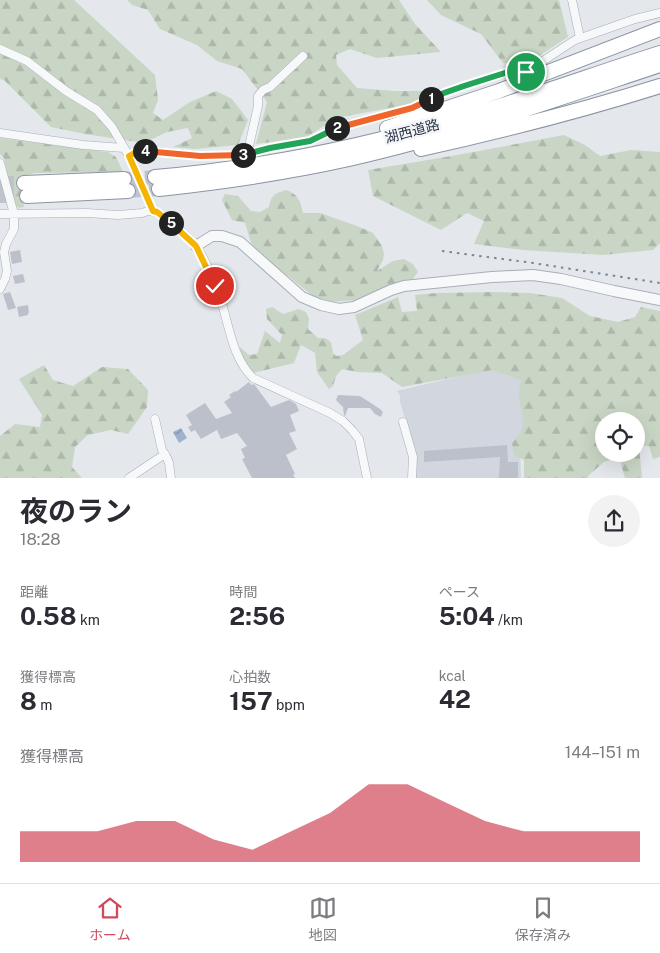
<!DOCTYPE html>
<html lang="ja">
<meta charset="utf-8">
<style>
:root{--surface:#fff;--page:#f2f2f3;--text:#2b2b33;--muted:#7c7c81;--line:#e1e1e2;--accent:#d1495b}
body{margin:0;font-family:"Public Sans","Noto Sans JP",sans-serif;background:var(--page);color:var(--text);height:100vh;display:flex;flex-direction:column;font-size:19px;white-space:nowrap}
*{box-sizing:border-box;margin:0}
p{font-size:16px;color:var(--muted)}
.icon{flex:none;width:28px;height:28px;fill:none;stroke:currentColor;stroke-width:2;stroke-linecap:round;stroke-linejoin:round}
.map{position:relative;height:478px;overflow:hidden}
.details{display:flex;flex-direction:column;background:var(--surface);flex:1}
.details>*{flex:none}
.tools{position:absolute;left:595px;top:412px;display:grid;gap:10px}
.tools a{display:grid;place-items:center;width:50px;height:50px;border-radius:50%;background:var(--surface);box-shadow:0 5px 20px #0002;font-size:25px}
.pin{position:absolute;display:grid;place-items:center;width:42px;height:42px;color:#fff;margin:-21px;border:2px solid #fff;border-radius:50%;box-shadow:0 1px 5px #0007}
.km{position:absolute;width:25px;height:25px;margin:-12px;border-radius:50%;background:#222;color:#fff;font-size:14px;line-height:25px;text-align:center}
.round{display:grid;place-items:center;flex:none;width:52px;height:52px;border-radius:26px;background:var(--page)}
.headline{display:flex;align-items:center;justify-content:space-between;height:85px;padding:0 20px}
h1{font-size:28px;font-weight:700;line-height:38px}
.figures{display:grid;grid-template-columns:repeat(3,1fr);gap:8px;height:85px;padding:5px 20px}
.figures div{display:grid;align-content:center}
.figures b{font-size:25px;font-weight:700}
.figures small{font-size:14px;font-weight:400}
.figures p{font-size:14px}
.chart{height:140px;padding:10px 20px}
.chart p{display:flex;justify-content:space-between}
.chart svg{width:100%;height:90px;margin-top:5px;fill:var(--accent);opacity:.7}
.tab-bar{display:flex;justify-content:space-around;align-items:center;height:70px;border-top:1px solid var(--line);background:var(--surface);font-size:14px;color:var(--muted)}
.tab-bar a{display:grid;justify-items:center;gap:2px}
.tab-bar .on{color:var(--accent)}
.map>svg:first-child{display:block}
</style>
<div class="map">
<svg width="660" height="478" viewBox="0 0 660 478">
<defs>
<pattern id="forest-firs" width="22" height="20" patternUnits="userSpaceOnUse" patternTransform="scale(1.25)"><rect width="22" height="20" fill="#c9d6c5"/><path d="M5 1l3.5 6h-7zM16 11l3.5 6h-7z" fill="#adb8ab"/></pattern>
<pattern id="water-waves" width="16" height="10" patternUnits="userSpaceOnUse" patternTransform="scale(1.25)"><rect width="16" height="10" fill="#9fb4cc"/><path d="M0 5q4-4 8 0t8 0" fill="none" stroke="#8293a7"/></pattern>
</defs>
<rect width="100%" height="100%" fill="#e4e7ec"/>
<path fill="#d2d6de" d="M494,368L526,381L524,442L520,444L521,478H415V451L400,402V395L397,391Z"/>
<path fill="url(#forest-firs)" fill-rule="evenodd" d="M0,0H74L155,75L158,100L153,113L163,120L190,102L216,91L232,99L248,120L238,145L195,149L173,147L192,138L188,128L167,132L144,143L85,134L51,127L4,80L0,79Z
M127,0H399L415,24L441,52L377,58L350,49L336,55L337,65L357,88L394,91H439L411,104L336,118L307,137L256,144L267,102L242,69L217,61L197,45L160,29L148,10L132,5Z
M427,0H559L568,37L528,63H503L481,34L441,15Z
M564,135L585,145L600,156L631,150L660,152V243L653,250L603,255L523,250L474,244L484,221L467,213L441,230L373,196L368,170L452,156Z
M0,138L108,152L116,157L123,172L35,173L20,177L24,207L19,208L13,203L4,158L0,154Z
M287,190C299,196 300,200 303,213H320L357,226L373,233L382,246L384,254L383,260L377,271L393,261L404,259L413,264L418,272L412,280L397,283L357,300L331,302L323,299L313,296L288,276L276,268L259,253L251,243L245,223L232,220L222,200L225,194L238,196L251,211L260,212L269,207C271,195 275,193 287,190Z
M494,292L530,293L562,298L590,316L618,322L635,317L641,307L660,311V457L653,459L649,446H639L642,478H625L619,457L604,462L588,476V478H524V460L514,455L512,443C531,424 521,418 519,396C519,391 520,385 521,380L492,370L402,387L382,373L357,372L342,369L336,376L333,386L329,389L317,372L315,353L301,345L294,363L253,373L239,354L240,347L249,355L257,354L265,331L280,343L282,335L267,319L266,309L272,307L283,314L299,309L306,312L309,319L308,329L318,338H325L331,342L333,353L336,356L343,355L363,340L355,315L398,297L402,312L417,311L415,295L436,293ZM604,421H636V454H604Z
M44,365L53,380L73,386L102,367L128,369L148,390L147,407L128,434L111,430L88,435L75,447L72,467L82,478H0V436L15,424L40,427L42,415L19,379Z"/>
<path fill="url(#water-waves)" d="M181,428L187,438L179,443L173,432Z"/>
<path fill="#bbc0ca" d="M20,250L22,262L12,264L10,252Z
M23,274L25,282L15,284L13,276Z
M10,292L16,308L8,310L3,294Z
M28,305L29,313H28V315L19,317L17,307Z
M249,382L251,385L254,384L271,407L289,400L296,404L299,411L290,415L296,431L289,433L297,449L286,455L295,474L293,475L295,478H252L242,459L245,458L241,449L247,446L237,433L221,439L217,430L201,439L195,430L191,432L188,427L192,425L186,415L205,403L216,419L232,413L224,402L231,397L229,395L235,391L236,392Z
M338,395L360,396L380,409L383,412L381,417L375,414L370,408H348L345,416L344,415L343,407L336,400Z
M507,445L508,462H518V478H499L500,457L424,462V451Z"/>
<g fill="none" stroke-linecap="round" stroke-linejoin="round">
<path stroke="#bfc3cb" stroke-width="14" stroke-dasharray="14 7" stroke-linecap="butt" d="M124,179L155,177
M0,183H24
M128,191L159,189
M0,196H27"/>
<defs>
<path id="minor" d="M572,0L580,38
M0,49L27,61L66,91L97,110L112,127L129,156L153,211
M0,133L83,145L124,148
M247,155L258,106V96L263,90L270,87L303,56
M129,156L136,152L149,151L200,156L247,155L270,148L310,141L338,127L412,109L444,93L464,86L507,73L526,72L575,40L635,19L660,13
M0,163L14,214V229L6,244L4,252L7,271L5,279L0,289
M0,214L87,213L118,215L142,213L148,211L157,212L163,216C174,225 185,234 195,245C204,255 218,291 222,304C230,330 233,358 253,378L330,413L343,421L352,430L359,439L367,478
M155,419L162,450L167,458L169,463L171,478
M403,422L413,457L412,478
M129,478L165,454"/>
<path id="tertiary" d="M196,246L212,236H222L240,242L302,297L321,305L339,309L354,307L391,290L404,286L492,277L533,275L561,279L614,291L660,300"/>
<path id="motorway" d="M387,128L499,91L660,29
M421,149C502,131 581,111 660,86
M155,177C260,168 362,147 463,117C529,98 594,74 660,53
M24,183L124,179
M159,189C223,182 286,173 349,159C455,135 557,99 660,65
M27,196L128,191"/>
</defs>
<use href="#minor" stroke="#a9aeb7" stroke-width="9"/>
<use href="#tertiary" stroke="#a9aeb7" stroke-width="12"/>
<use href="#motorway" stroke="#8b94a3" stroke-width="16"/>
<use href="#minor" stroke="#f7f8fa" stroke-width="8"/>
<use href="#tertiary" stroke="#f7f8fa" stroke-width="10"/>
<use href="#motorway" stroke="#fff" stroke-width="14"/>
<path stroke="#7d8696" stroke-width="2" stroke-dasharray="2.5 5" stroke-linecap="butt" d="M442,251L533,263L660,283"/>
</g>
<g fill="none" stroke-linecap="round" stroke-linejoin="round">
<defs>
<path id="split-1" d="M431,99L444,93L464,86L508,72H526"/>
<path id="split-2" d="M337,128L412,108L431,99"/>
<path id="split-3" d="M243,155L270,148L310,141L337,128"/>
<path id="split-4" d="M145,151L200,156L243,155"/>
<path id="split-5" d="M145,151L136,152L129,156L153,211L157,212L171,223"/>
<path id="split-6" d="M171,223L196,246L215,286"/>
</defs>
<use href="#split-1" stroke="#fff" stroke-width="10"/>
<use href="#split-2" stroke="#fff" stroke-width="10"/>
<use href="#split-3" stroke="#fff" stroke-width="10"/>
<use href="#split-4" stroke="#fff" stroke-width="10"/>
<use href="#split-5" stroke="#fff" stroke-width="10"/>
<use href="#split-6" stroke="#fff" stroke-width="10"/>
<use href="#split-1" stroke="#22a559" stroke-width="6"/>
<use href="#split-2" stroke="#f0652b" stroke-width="6"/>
<use href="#split-3" stroke="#22a559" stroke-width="6"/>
<use href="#split-4" stroke="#f0652b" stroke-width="6"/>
<use href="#split-5" stroke="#f5b400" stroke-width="6"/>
<use href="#split-6" stroke="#f5b400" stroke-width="6"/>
</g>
<g text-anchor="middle" stroke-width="5" stroke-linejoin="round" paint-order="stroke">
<g font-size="14" fill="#2b3445" stroke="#f4f6f9">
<text transform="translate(412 131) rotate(-15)" y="5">湖西道路</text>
</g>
</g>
</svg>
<div class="tools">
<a><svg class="icon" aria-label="locate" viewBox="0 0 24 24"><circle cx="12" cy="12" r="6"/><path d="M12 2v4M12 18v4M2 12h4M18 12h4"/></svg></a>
</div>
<div class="pin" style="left:526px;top:72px;background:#1e9e55"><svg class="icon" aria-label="arrive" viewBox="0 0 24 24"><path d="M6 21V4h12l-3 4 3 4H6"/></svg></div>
<div class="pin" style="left:215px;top:286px;background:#d93025"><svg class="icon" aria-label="check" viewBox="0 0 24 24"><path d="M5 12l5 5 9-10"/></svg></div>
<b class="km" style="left:431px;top:99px">1</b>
<b class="km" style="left:337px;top:128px">2</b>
<b class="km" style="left:243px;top:155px">3</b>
<b class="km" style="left:145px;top:151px">4</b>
<b class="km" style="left:171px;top:223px">5</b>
</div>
<section class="details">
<div class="headline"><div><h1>夜のラン</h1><p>18:28</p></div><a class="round"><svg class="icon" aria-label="share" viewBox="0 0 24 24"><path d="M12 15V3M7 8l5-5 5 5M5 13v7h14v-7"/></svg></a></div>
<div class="figures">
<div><p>距離</p><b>0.58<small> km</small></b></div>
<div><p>時間</p><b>2:56</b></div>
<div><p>ペース</p><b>5:04<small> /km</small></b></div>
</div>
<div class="figures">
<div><p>獲得標高</p><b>8<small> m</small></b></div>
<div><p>心拍数</p><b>157<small> bpm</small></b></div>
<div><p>kcal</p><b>42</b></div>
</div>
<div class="chart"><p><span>獲得標高</span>144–151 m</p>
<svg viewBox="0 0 160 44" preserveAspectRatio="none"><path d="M0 44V29L10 29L20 29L30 24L40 24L50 33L60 38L70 29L80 20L90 6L100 6L110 15L120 24L130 29L140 29L150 29L160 29V44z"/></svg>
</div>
</section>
<nav class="tab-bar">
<a class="on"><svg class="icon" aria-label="home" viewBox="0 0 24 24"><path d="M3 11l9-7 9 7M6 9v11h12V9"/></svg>ホーム</a>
<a><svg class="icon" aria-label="map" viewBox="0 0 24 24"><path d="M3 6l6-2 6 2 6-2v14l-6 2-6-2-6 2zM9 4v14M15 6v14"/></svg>地図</a>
<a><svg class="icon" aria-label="saved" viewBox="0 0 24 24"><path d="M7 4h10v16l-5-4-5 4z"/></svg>保存済み</a>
</nav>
